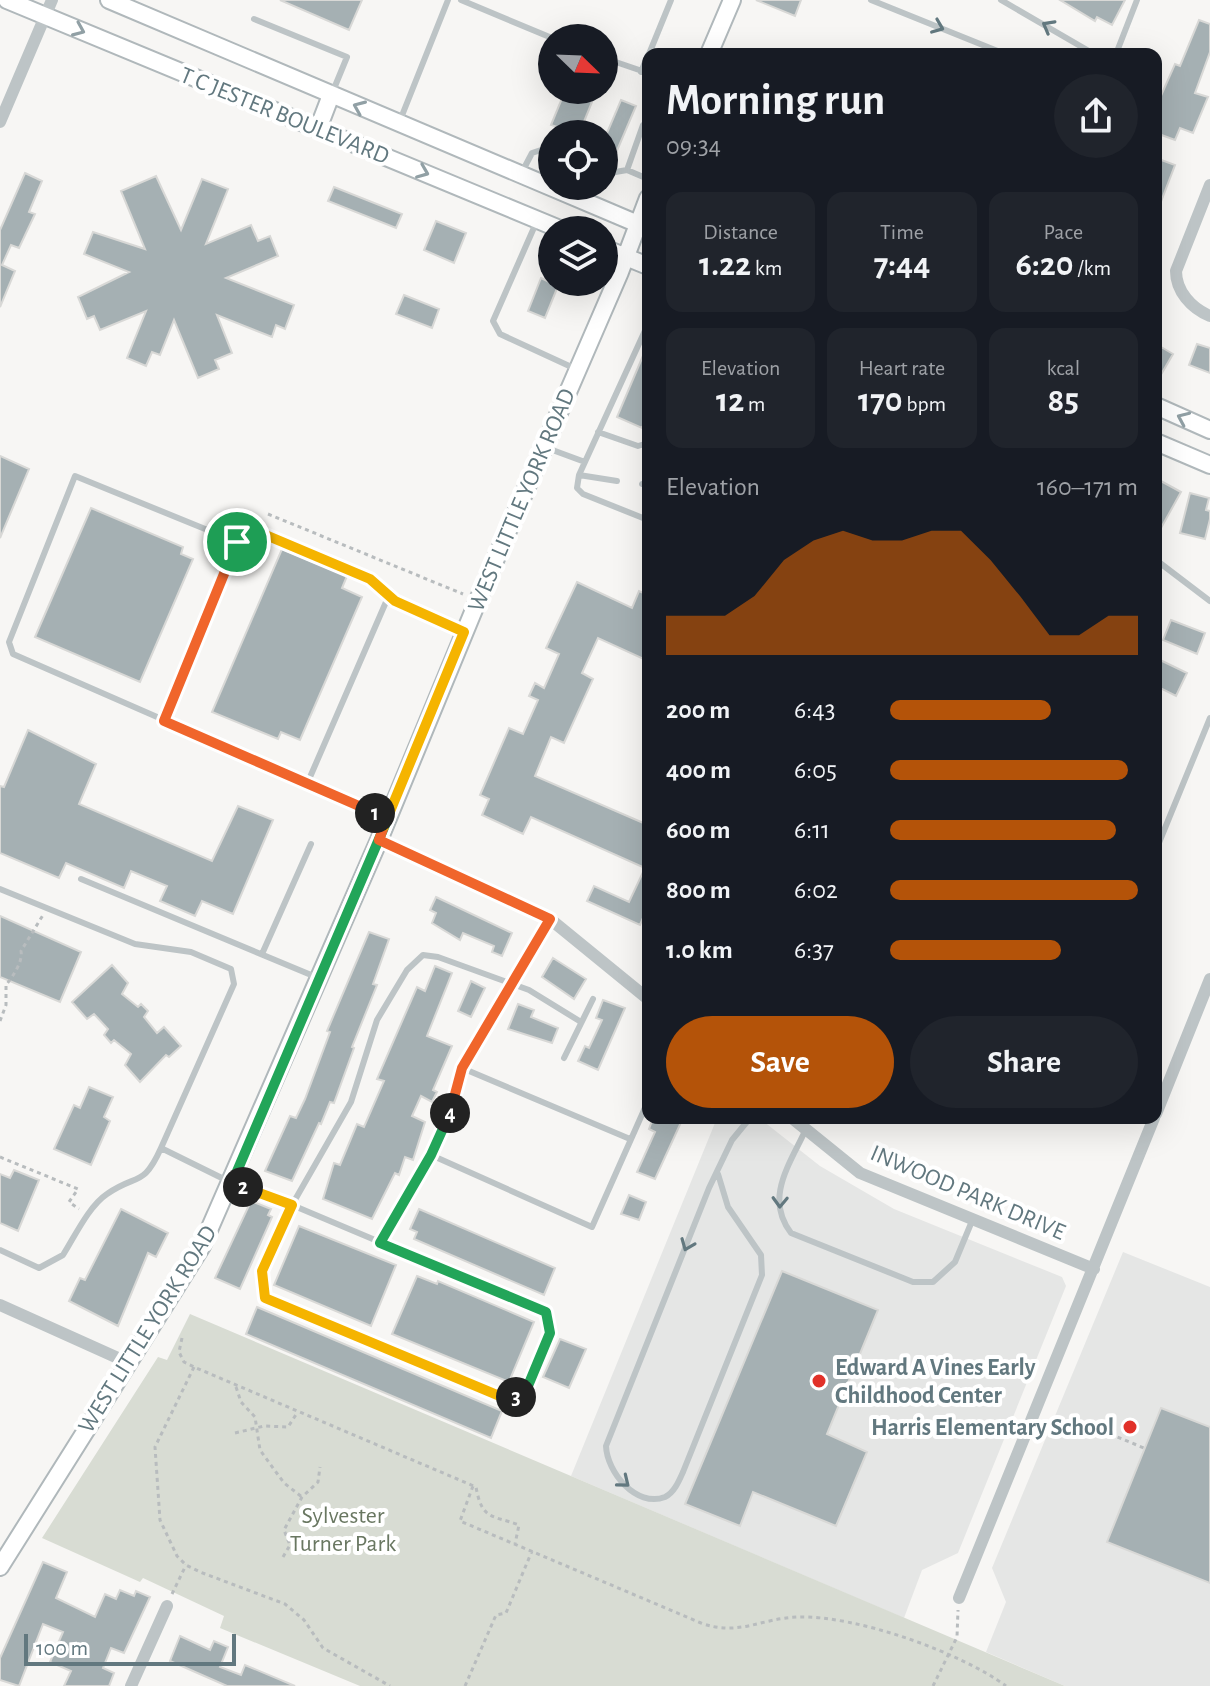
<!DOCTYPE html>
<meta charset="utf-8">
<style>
:root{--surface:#171b24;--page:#20242c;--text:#f1f3f6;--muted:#9ea1a6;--accent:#b45309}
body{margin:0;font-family:"Alegreya Sans",sans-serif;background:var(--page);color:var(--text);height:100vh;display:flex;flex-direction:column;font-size:30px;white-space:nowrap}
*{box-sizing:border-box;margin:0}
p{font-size:26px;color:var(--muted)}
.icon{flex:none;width:44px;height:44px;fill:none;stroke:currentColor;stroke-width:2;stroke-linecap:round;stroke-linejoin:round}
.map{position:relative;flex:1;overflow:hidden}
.sheet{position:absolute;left:642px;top:48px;width:520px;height:1076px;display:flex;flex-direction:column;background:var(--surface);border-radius:16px;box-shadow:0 8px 32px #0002}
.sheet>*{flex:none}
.needle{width:52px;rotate:113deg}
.tools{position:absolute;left:538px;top:24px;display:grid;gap:16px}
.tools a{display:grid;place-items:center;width:80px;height:80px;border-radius:50%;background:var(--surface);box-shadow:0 8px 32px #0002;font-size:40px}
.scale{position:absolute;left:24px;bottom:20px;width:212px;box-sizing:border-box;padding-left:8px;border:4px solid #62787f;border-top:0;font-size:22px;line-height:28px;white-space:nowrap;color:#62787f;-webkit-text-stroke:6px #fff;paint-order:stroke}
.pin{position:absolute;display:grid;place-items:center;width:68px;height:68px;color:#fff;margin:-34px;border:4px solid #fff;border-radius:50%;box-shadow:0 2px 8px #0007}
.km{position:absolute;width:40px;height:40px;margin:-20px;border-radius:50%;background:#222;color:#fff;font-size:22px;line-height:40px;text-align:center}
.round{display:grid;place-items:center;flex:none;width:84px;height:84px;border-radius:42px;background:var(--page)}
.headline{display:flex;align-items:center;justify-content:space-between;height:136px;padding:0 24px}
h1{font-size:44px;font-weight:700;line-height:60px}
.stats{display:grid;grid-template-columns:repeat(3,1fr);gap:12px;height:136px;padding:8px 24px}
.stats div{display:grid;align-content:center;border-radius:16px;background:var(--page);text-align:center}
.stats b{font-size:34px;font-weight:700}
.stats small{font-size:22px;font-weight:400}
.stats p{font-size:22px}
.chart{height:224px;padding:16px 24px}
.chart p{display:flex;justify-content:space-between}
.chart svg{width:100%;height:144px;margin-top:8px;fill:var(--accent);opacity:.7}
.action{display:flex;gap:16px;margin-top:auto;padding:16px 24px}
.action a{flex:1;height:92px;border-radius:48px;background:var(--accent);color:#fff;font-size:32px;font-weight:700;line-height:92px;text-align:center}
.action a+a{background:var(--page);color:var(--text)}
ul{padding:0 24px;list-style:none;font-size:26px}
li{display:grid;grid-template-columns:128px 96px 1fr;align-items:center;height:60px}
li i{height:20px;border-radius:10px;background:var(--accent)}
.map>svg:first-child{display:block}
</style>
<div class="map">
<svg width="1210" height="1686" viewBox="0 0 1210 1686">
<rect width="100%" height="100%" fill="#f7f6f4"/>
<path fill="#e5e6e5" d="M717,1118H759L820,1166L894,1209L1062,1277L1066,1286L958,1553L922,1570L904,1618L571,1476Z
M1123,1252L1210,1287V1686H1065L986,1652L1006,1602L992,1568Z"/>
<path fill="#d8dcd3" d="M190,1314L1065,1686H360L220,1628L224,1616L143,1578L140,1582L42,1538L158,1357L167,1360Z"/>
<path fill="#a5b0b3" stroke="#d8d8d6" stroke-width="2" d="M280,0H362L349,30Z
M756,0H801L795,16Z
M1060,0H1125L1112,25L1097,17L1095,21Z
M1199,20L1210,24V52L1195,93L1208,97L1193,133L1180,128L1175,140L1156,133V107L1175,64L1180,66Z
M565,91L592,102L579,134L551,125Z
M621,100L636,106L610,167L604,168V140Z
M1156,158L1175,165L1157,212H1156Z
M25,173L42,181L29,212L35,214L19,248L11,245L2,265L15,271L0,307V230Z
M156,176L181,230L202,179L228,189L206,244L251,225L258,241L270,236L278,256L226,278L294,305L285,329L276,325L272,337L217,315L232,353L215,360L219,369L198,378L174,320L160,355L152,352L146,366L127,358L146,311L100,330L94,316L87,319L78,297L129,272L84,254L93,232L145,249L121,191Z
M334,187L402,214L396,228L328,201Z
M436,221L466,233L454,263L424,250Z
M541,278L558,286L545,318L528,311Z
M404,295L439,309L432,328L396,314Z
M648,344V414L642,428L617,417Z
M1156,344L1173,354L1156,383Z
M1197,344L1210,348V373L1189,365Z
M0,456L29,469L0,538Z
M1159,480L1181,492L1156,537V486Z
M1190,493L1209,498L1206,510L1210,511V519L1205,539L1180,533Z
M91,508L183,547L181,554L193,559L140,682L35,637Z
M282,549L347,576L342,588L362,597L300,740L281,732L278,739L212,712Z
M577,582L632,608L639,591L648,595V661L598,638L582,673L593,679L564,743L551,737L535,776L648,825V906L640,925L587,901L594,886L629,902L645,868L531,817L523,834L482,815L489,799L480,795L509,728L523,734L538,700L529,696L535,683L544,688L559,654L546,648Z
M1171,620L1205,633L1197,654L1163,640Z
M1156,658L1187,673L1176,696L1156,686Z
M28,730L96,764L79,804L212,861L238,806L273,820L233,914L202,901L195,916L160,901L167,886L131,871L124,888L66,863L59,878L0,853V786L4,787Z
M436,897L512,933L502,956L492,952L494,946L463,933L460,940L432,923L436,913L430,910Z
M0,916L81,952L60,1002L0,977Z
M369,932L389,939L373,984L377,985L352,1047L354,1048L334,1103L330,1102L321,1124L319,1123L292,1181L265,1171L290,1116L296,1118L305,1099L330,1032L327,1031Z
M553,958L586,979L574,999L542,977Z
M112,965L128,983L122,994L138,1007L141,1004L148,1011L144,1017L157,1033L164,1027L181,1046L169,1057L166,1055L140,1082L125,1065L131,1054L114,1040L111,1043L104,1035L108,1029L94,1014L87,1019L72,1002Z
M435,966L452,973L427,1036L452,1046L433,1090L437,1092L432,1102L421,1096L412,1116L425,1122L413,1160L405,1157L399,1175L395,1173L372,1219L323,1199L334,1163L340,1165L357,1124L364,1127L384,1081L377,1079L417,987L425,991Z
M471,981L485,988L471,1017L458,1011Z
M603,1000L625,1008L598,1070L578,1061L585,1046L589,1048L602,1020L596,1018Z
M518,1004L534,1010L531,1017L558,1028L552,1043L508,1029Z
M89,1087L113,1097L104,1117L110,1121L91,1165L54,1149L74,1105L80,1108Z
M653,1118H683L655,1179L637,1172L655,1132L649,1129Z
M14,1170L39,1180L18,1231L0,1223V1174L10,1178Z
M629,1195L646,1202L639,1220L621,1214Z
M251,1201L271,1209L268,1215L272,1217L240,1289L215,1278Z
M121,1209L168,1233L156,1257L148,1253L118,1326L69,1301L80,1278L85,1280Z
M419,1209L555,1268L544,1295L414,1239L417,1232L410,1229Z
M299,1226L396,1265L371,1326L274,1285Z
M782,1271L878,1310L827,1434L867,1452L836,1526L753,1492L740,1526L685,1504Z
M417,1276L437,1284L438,1281L534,1322L509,1382L392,1334Z
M257,1307L502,1411L491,1438L246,1334Z
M560,1339L586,1349L569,1388L543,1377Z
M1161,1408L1210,1427V1583L1107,1542Z
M43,1562L67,1572L56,1598L95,1617L105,1594L116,1599L120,1590L134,1596L136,1591L150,1597L124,1653L111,1648L103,1668L114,1673L109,1686H64L71,1671L50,1662L63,1632L43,1624L19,1686L0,1680V1658Z
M180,1636L210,1650L214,1641L228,1647L220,1667L241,1675L245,1665L295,1686H227L202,1675L170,1661Z"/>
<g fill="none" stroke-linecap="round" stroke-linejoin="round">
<defs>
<path id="secondary" d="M7,0L562,230
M109,0L645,227
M709,54L732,0
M318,129L331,95
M604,248L648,266
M1156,406L1210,430
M1156,442L1210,465
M0,1567L202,1246L379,840L478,600L620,272L648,198"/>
</defs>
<use href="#secondary" stroke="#b0b8bb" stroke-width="20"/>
<path stroke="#b8bcbe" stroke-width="3" stroke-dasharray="4 4" stroke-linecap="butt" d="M268,514L463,594
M0,1021L6,1005V985C13,976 23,962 21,951L43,915
M0,1157L78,1189L69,1202L79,1209
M182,1338L179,1352L184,1362L194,1367L476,1487C482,1521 493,1515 519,1525L515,1544
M194,1367L155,1447L160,1520L177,1556L186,1565L200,1572L285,1604L304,1620L323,1648L390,1686
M236,1387L241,1402L255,1417L260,1450L284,1483L302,1497
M1088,1425L1144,1448
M235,1433L264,1426L288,1427L297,1413
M473,1486L460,1521L701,1623C738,1637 761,1618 798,1617C855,1615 960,1652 1006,1686
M283,1557L290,1545L284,1530L302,1497L318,1482L320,1467
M172,1594L186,1565
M465,1686L496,1615L506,1613L532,1551
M933,1686L957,1637L958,1610"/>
<path stroke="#bdc4c6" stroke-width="6" d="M461,0L552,38
M871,0L1005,54
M1001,0L1094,54
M254,19L347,57L333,91
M649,54L671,0
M1116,54L1137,0
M604,58L648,73
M641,72L648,55
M399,123L448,0
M627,170L643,125L648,122
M522,172L532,153L541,150L552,154
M604,174L627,170L648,179
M536,223L493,321L500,334L578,370
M648,324L579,475L577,488L583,494L648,520
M598,432L638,446L648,443
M547,448L585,462
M579,475L617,481
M642,484L648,485
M1156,560L1210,601
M164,721L237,542
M307,784L389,595
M388,818L13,654L9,642L75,476L237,542L261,533L370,579L395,601L464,632
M1156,850L1210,718
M81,879L316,977
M0,889L135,944L191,952L231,969L234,984L161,1148L232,1183L292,1205L546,1312L550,1333L525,1393L509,1400L265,1298L262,1271L292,1205L351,1102L377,1020L407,970L423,955L438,957L529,990L581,1022
M262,954L311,844
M564,1058L593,999
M462,1068L630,1139
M806,1129C790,1164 764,1198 791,1233L913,1282H933L955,1262L972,1221
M431,1155L592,1227L648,1101
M718,1174L728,1207L761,1255L762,1275L683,1472C679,1481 674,1493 665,1497C636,1508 607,1472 606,1446L709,1188L732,1140L750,1118
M380,1243L431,1155L450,1115L462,1068L550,919
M0,1250L39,1268L63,1255C75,1236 89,1206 107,1194C137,1173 143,1188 161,1148"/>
<path stroke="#bdc4c6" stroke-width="12" d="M0,122L52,0
M1210,185L1176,271C1176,291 1191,308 1210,316
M379,840L550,919L648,999
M1156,1114L1210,979
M792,1118L860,1173L1094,1269
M0,1305L129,1363
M959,1598L1154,1118
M131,1686L167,1606"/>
<use href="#secondary" stroke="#fff" stroke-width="16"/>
</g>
<defs><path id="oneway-chevron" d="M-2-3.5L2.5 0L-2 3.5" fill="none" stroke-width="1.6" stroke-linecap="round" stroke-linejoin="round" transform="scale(2)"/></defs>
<g stroke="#62787f">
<use href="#oneway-chevron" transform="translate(1048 26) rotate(-151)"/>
<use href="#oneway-chevron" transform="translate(938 27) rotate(22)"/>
<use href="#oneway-chevron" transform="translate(780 1202) rotate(92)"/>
<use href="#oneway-chevron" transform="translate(687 1245) rotate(112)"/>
<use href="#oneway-chevron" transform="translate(624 1482) rotate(39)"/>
</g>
<g stroke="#91a0a5">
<use href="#oneway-chevron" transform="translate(79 30) rotate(23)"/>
<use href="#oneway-chevron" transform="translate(359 107) rotate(-157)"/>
<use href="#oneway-chevron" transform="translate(423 172) rotate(22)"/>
<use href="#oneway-chevron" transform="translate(1183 418) rotate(-156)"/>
</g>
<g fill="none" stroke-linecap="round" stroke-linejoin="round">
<defs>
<path id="split-1" d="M237,542L164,721L375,813"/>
<path id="split-2" d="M243,1187L232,1183L388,818L375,813"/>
<path id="split-3" d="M243,1187L292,1205L262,1271L265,1298L509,1400L516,1397"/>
<path id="split-4" d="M450,1113L431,1155L380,1243L546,1312L550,1333L525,1393L516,1397"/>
<path id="split-5" d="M384,826L379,840L550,919L462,1068L450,1113"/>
<path id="split-6" d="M237,542L261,533L370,579L395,601L464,632L384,826"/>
</defs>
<use href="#split-1" stroke="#fff" stroke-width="16"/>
<use href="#split-2" stroke="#fff" stroke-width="16"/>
<use href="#split-3" stroke="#fff" stroke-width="16"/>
<use href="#split-4" stroke="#fff" stroke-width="16"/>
<use href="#split-5" stroke="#fff" stroke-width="16"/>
<use href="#split-6" stroke="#fff" stroke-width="16"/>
<use href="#split-1" stroke="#f0652b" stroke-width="10"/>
<use href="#split-2" stroke="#22a559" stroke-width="10"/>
<use href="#split-3" stroke="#f5b400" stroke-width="10"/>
<use href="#split-4" stroke="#22a559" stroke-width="10"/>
<use href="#split-5" stroke="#f0652b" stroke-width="10"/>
<use href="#split-6" stroke="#f5b400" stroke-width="10"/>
</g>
<g fill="#e13129" stroke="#fff" stroke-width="3">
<circle cx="819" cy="1381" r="8"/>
<circle cx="1130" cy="1427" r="8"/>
</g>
<g text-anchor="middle" stroke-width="8" stroke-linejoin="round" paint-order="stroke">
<g font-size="24" fill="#62787f" stroke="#fff">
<text transform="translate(285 115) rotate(22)" y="8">T C JESTER BOULEVARD</text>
<text transform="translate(521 500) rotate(-67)" y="8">WEST LITTLE YORK ROAD</text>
<text transform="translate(968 1192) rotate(23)" y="8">INWOOD PARK DRIVE</text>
<text transform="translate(147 1329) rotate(-58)" y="8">WEST LITTLE YORK ROAD</text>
</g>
<g font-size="24" font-weight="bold" fill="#62787f" stroke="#fff" text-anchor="start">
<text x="835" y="1375">Edward A Vines Early<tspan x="835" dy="28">Childhood Center</tspan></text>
<text x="1114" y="1435" text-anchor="end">Harris Elementary School</text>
</g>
<g font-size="24" fill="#697761" stroke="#fff">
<text x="343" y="1523">Sylvester<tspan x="343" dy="28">Turner Park</tspan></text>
</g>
</g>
</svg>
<div class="tools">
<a><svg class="needle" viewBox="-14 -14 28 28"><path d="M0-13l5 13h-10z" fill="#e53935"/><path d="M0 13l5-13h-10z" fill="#9ea1a6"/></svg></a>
<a><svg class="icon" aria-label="locate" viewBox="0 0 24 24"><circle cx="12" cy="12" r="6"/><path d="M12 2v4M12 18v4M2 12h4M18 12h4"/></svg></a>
<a><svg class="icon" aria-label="layers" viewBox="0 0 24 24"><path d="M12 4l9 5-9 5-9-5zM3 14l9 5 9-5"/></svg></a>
</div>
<div class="scale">100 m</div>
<div class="pin" style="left:237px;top:542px;background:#1e9e55"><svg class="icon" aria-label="arrive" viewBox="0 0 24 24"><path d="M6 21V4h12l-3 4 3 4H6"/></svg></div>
<b class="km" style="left:375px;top:813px">1</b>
<b class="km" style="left:243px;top:1187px">2</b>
<b class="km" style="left:516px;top:1397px">3</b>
<b class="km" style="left:450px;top:1113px">4</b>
<section class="sheet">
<div class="headline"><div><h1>Morning run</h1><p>09:34</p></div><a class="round"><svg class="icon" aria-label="share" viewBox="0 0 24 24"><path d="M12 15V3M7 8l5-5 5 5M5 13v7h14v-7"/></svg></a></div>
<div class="stats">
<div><p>Distance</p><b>1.22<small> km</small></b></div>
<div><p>Time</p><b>7:44</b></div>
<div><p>Pace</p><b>6:20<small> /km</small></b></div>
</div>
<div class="stats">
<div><p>Elevation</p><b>12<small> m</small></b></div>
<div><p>Heart rate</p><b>170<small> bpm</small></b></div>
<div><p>kcal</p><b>85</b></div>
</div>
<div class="chart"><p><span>Elevation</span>160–171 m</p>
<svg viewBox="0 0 160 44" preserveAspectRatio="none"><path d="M0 44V32L10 32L20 32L30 26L40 15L50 9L60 6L70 9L80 9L90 6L100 6L110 15L120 26L130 38L140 38L150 32L160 32V44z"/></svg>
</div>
<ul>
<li><b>200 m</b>6:43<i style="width:65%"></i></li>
<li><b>400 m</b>6:05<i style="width:96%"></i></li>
<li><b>600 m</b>6:11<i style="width:91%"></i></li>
<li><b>800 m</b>6:02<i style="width:100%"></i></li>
<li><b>1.0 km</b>6:37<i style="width:69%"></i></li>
</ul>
<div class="action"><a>Save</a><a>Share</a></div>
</section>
</div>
